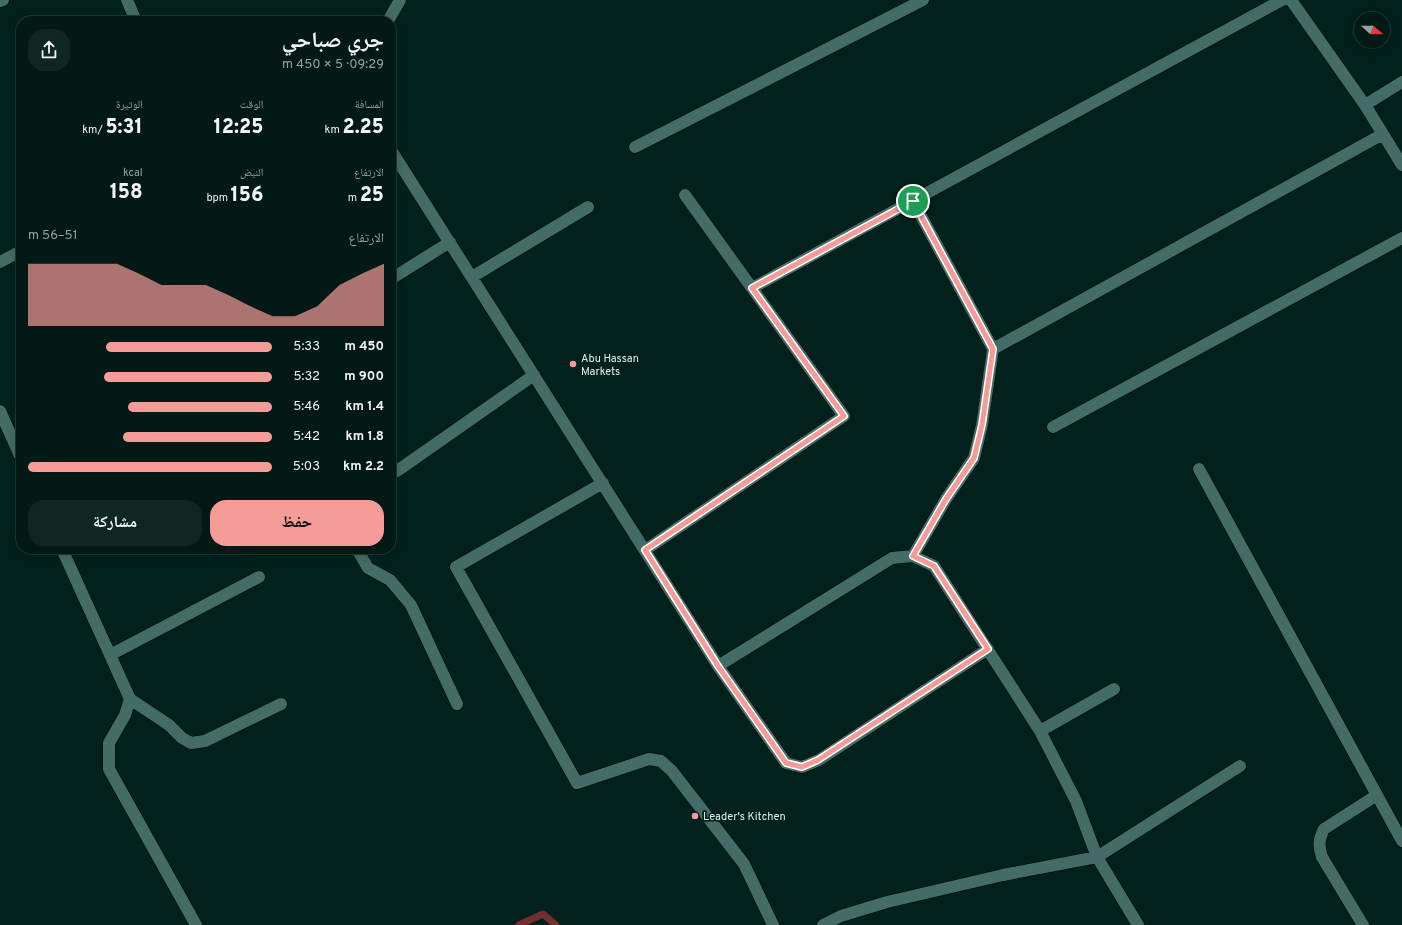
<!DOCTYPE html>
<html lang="ar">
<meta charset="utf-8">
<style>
:root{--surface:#021916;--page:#102623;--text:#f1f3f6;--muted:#96a0a1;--line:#233835;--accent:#f59b98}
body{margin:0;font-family:Overpass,"Noto Naskh Arabic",sans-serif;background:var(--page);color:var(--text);direction:rtl;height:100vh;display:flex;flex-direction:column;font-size:15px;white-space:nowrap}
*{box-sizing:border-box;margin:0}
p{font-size:13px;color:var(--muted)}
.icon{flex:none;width:22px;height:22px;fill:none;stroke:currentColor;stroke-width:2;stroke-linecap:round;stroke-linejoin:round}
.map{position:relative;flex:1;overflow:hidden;direction:ltr}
.sheet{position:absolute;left:16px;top:16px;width:380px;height:538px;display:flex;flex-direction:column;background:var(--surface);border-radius:16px;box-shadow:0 2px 10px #0003,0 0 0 1px var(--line);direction:rtl}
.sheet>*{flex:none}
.needle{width:26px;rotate:111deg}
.controls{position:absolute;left:1354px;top:12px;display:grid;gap:8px}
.controls a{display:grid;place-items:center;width:36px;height:36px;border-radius:50%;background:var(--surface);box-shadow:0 2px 10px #0003,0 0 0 1px var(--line);font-size:20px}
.pin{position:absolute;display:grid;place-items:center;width:34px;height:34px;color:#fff;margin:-17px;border:2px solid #fff;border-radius:50%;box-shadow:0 1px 4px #0007}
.round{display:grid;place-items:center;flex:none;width:42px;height:42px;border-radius:16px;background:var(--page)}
.overview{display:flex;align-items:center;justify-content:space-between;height:68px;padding:0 12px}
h1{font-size:22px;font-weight:800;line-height:30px}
.figures{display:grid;grid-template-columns:repeat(3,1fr);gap:6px;height:68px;padding:4px 12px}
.figures div{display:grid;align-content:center}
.figures b{font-size:20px;font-weight:800}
.figures small{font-size:11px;font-weight:400}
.figures p{font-size:11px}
.chart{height:112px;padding:8px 12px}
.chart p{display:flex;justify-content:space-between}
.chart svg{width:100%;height:72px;margin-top:4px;fill:var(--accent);opacity:.7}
.button{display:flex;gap:8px;margin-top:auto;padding:8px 12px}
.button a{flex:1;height:46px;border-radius:16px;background:var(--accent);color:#111;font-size:16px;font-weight:800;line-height:46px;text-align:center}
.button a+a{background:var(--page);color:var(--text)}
ul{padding:0 12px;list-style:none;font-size:13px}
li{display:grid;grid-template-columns:64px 48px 1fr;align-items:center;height:30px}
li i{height:10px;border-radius:5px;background:var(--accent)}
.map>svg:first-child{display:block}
</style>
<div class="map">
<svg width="1402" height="925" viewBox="0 0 1402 925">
<rect width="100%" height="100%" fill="#02211d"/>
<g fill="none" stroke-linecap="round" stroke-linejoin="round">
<path stroke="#732e2f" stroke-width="7" d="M519,925L543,914L556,925"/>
<defs>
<path id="minor" d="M127,0L136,21
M1291,0L1365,105L1402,165
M0,1L3,0
M388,21L400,0
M1365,105L1402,82
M635,147L923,0
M391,150L718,666L786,763L802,767L819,760L988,649
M913,201L993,349
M0,262L21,251
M472,277L588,207
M391,279L450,242
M752,288L1282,0
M0,411L21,458
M1053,427L1402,238
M1199,469L1402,841
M397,471L534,375
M603,483L456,567L577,783L649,759L661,761L672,771L744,864L773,925
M62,549L130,699L125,715L109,743V769L196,925
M357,549L368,568L390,580L411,605L457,704
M645,550L844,416L685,195
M913,556L946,499L974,458L982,425L993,349L1383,134
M110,655L259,577
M718,666L892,558L913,556L934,566L1040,731L1076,801L1097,857L1138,925
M130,699L169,725L182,738L191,743L205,741L281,704
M1040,731L1114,689
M823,925L841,916L887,902L1003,875L1097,857L1240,766
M1363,925L1322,857C1318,845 1319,839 1324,829L1377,795"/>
</defs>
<use href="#minor" stroke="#000907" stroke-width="13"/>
<use href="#minor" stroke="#436c66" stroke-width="12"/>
</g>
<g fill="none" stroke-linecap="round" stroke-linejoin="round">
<defs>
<path id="route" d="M913,201L993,349L982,425L974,458L946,499L913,556L934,566L988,649L818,760L802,767L786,763L718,666L645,550L844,416L752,288Z"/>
</defs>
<use href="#route" stroke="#fff" stroke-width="8"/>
<use href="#route" stroke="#f59b98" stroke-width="5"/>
</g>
<g fill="#f59b98" stroke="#02211d" stroke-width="1.5">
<circle cx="573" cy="364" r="4"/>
<circle cx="695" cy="816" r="4"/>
</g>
<g text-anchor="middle" stroke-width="3.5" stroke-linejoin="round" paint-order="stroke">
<g font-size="11" fill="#ddf3ef" stroke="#02211d" text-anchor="start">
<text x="581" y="362">Abu Hassan<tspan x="581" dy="13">Markets</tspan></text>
<text x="703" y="820">Leader's Kitchen</text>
</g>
</g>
</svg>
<div class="controls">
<a><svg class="needle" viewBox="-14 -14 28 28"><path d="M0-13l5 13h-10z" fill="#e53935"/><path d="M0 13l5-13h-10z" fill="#96a0a1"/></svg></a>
</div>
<div class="pin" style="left:913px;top:201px;background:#1e9e55"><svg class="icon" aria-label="arrive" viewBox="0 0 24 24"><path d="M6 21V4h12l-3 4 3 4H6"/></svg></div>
<section class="sheet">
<div class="overview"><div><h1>جري صباحي</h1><p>09:29 · 5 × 450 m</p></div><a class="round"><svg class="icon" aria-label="share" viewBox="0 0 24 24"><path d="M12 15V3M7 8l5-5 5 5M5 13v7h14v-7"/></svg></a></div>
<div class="figures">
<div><p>المسافة</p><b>2.25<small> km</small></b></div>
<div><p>الوقت</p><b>12:25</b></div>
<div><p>الوتيرة</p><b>5:31<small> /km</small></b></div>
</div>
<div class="figures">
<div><p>الارتفاع</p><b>25<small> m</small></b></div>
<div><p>النبض</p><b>156<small> bpm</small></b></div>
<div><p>kcal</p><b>158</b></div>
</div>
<div class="chart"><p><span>الارتفاع</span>51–56 m</p>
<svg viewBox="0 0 160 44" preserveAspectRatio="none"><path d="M0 44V6L10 6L20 6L30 6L40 6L50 12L60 19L70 19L80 19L90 25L100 32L110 38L120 38L130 32L140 19L150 12L160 6V44z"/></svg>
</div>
<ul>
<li><b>450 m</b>5:33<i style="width:68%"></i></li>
<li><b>900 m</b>5:32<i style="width:69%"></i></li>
<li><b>1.4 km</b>5:46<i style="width:59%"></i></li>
<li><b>1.8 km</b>5:42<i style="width:61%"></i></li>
<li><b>2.2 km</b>5:03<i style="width:100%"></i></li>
</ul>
<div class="button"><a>حفظ</a><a>مشاركة</a></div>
</section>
</div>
